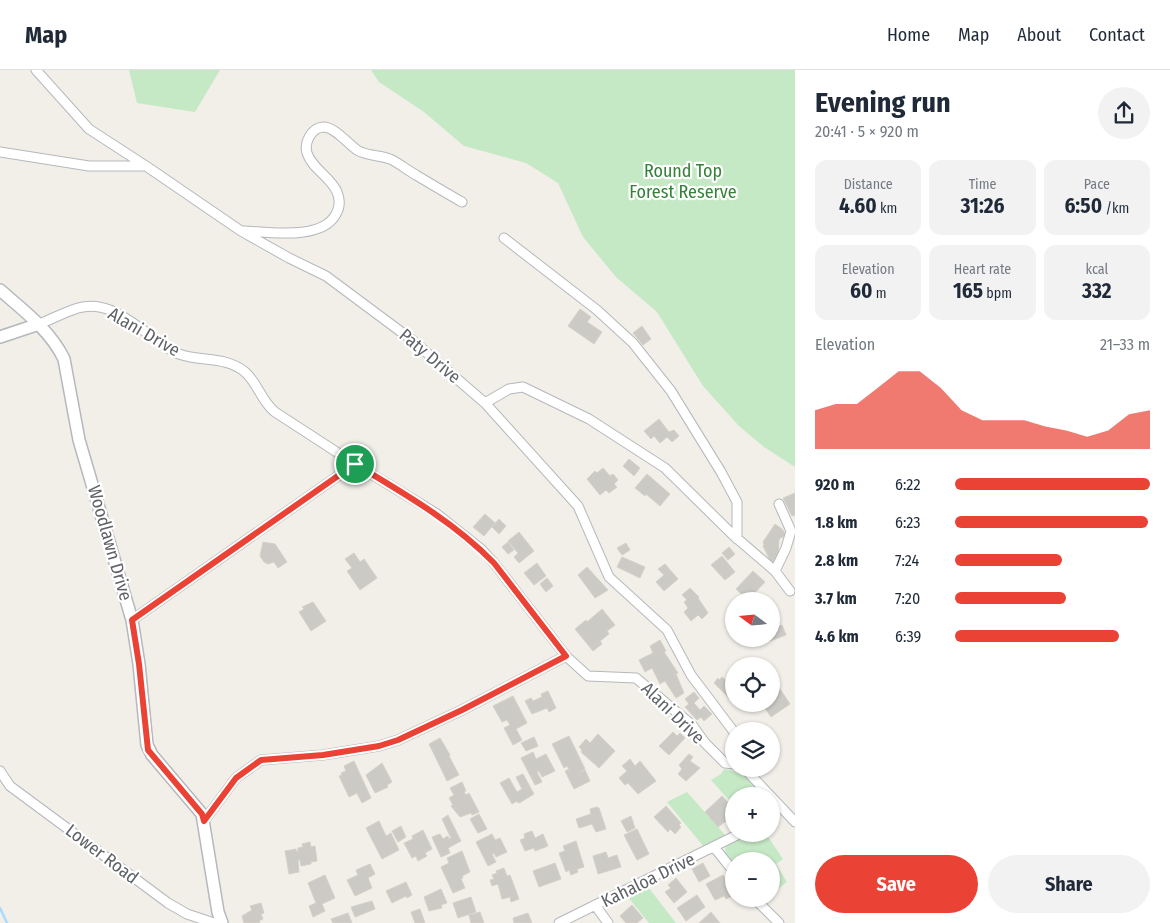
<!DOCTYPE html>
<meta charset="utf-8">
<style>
:root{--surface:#fff;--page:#f2f2f3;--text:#1f2937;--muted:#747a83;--line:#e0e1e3;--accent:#ea4335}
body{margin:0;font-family:"Fira Sans Condensed",sans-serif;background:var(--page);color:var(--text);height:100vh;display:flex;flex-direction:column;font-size:19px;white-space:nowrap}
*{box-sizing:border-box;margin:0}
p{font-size:16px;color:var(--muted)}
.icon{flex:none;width:28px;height:28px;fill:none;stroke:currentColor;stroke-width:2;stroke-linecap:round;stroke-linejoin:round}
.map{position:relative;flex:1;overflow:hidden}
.drawer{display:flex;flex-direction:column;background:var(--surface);width:375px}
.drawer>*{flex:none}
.needle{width:32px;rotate:286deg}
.tools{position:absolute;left:725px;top:522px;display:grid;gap:10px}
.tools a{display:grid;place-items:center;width:55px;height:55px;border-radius:50%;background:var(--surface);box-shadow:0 1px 4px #0004;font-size:25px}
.pin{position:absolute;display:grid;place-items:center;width:42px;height:42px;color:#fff;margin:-21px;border:2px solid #fff;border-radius:50%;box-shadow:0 1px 5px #0007}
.round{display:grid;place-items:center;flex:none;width:52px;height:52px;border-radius:26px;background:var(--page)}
.headline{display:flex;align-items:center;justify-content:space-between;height:85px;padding:0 20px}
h1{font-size:28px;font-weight:700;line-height:38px}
.stats{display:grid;grid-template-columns:repeat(3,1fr);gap:8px;height:85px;padding:5px 20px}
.stats div{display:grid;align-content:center;border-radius:12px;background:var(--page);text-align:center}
.stats b{font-size:21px;font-weight:700}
.stats small{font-size:14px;font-weight:400}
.stats p{font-size:14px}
.chart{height:140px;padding:10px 20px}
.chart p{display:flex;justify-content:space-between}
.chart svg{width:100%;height:90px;margin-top:5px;fill:var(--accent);opacity:.7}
.button{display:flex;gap:10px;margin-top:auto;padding:10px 20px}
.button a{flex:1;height:58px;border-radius:30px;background:var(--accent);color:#fff;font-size:20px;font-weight:700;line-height:58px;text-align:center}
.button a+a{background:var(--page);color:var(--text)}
ul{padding:0 20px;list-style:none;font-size:16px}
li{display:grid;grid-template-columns:80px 60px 1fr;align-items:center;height:38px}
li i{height:12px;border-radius:6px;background:var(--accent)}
header{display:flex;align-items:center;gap:30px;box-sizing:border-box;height:70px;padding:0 25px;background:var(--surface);border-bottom:1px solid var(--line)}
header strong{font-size:24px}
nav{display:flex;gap:28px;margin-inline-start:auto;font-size:18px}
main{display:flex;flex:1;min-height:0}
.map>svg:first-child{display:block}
</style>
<header>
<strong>Map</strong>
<nav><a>Home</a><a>Map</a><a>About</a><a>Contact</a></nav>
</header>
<main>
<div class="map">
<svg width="795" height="853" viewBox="0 0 795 853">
<rect width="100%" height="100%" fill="#f1efe8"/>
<path fill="#c5e8c5" d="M129,0H220L195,42L137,33Z
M371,0H795V397L764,377L739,356L703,316L657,242L616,207L583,167L558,113L526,93L464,76L424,42L379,12Z
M724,699C743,702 754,712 766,726H734V734L727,728L711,710L721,704Z
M687,722L726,766L704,777L667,732Z
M743,764H766L783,789L776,794L787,812L771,824V791H734V796C720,779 723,774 743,764Z
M648,817L676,853H649L627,826Z"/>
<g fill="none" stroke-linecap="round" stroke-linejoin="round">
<path stroke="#aadaff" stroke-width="2.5" d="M0,838L7,853"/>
</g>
<path fill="#cccac5" stroke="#d6d1c6" d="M580,239L591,247L587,252L602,262L594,274L568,256Z
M642,256L651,269L643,275L633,263Z
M659,349L669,362L674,360L679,366L672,372L667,367L660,373L654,366L651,369L644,361Z
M629,389L640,398L634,406L623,396Z
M603,398L610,406L613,404L618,410L614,414L617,417L609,423L606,420L600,425L587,409L595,401L597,403Z
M647,404L670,424L660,436L646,424L645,426L635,418Z
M795,423V445L792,446L783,428Z
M485,444L495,453L484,466L473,457Z
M499,449L506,456L499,464L492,457Z
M775,454L782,459L786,465L779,469L778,489L771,492L763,476L764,475L763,472Z
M519,462L534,481L519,493L514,487L518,483L508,471Z
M263,472L275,474L287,492L278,498L274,492L268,494L264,492L260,486Z
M508,472L514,480L508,484L502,477Z
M626,473L630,480L622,485L617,478Z
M729,477L735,484L728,490L722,483Z
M354,483L360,492L364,489L377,508L360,520L347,501L352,498L345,489Z
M722,486L735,502L725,510L711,495Z
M622,487L645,497L640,508L617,497Z
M537,493L546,506L534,515L524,503Z
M665,494L678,509L664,521L656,512L664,505L658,499Z
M587,497L608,520L595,528L578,505Z
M753,501L765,512L748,530L736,519Z
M547,508L553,516L546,522L540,514Z
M690,518L699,527L698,528L708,543L702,549L698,545L691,551L684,542L688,538L684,532L687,530L682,525Z
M313,532L326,551L311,561L299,542L304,539L302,537Z
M602,539L615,555L607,561L609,564L600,571L602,574L593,581L575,559L586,550L587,552Z
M771,541L778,557L782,555L786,565L770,571L765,569L761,571L760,569H771Z
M660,570L666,581L664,582L678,603L676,604L684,623L676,628L665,611L660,614L652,598L645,602L639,590L653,583L650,576Z
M722,607L729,613L734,607V626L731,630L714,613L718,608L719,610Z
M780,619L790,634L771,647L762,634H771V624Z
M548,621L556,638L549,642L547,638L532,644L525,631L531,628L533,631L542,627L541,624Z
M694,622L699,628L694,633L700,640L704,636L712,644L704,651L701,647L697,650L685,637L689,634L685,629Z
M513,626L527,653L516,659L522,670L513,675L504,658L510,655L507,650L502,652L493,636Z
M673,662L677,666L680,663L685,668L669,685L659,676Z
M598,664L615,681L599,698L581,682L582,680L579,677L586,669L590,673Z
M569,666L585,699L579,703L585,700L590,711L574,719L565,701L569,699L567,696L564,698L552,674Z
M534,667L538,676L526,681L521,673Z
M440,668L450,685L449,686L459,705L447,711L429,674Z
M533,682L536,689L546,684L555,701L542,707L539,701L537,702L542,712L535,715L521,688Z
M689,684L693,687L690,691L700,698L686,711L678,704L682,699L679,695Z
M630,689L635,696L640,691L656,711L638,724L628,713L625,715L619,708L627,701L622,696Z
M354,691L371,728L362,733L357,723L349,727L339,706L342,705L341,703L346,701L344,696Z
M382,693L392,712L387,715L388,717L375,723L366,705Z
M523,704L534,724L521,732L518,733L517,731L512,734L500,713L509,708L517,722L522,719L516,707Z
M462,712L466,721L464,722L466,725L469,723L479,742L472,745L471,743L460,747L451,736L453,735L449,728L454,725L450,718Z
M722,726L734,739V747L731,749L730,748L718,757L705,742Z
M666,736L681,753L679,755L681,757L675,764L670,759L668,762L654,747Z
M597,737L599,738L606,759L596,762L592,754L579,758L576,749L591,744L590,739Z
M479,744L487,759L478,763L470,749Z
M448,745L461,771L448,778L450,783L441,787L432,767L440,764L443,769L448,766L449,769L451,768L442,749Z
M631,746L635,758L627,762L621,751Z
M379,751L386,766L391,763L399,780L382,789L366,758Z
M401,756L406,767L398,772L392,761Z
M637,759L649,784L637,790L624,765Z
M423,760L432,779L425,783L427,786L418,791L416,786L412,788L404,773L413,769L412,766Z
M532,761L535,768L543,764L548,776L535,781L534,778L525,781L520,770L525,768L524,764Z
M492,764L495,770L500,768L507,782L496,787L494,783L492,784L496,792L488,796L476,772Z
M576,771L584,797L577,799L578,802L571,805L569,800L566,802L559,783L565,781L563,776Z
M310,772L311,777L315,776L317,791L311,792V794L301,796L300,790H298L299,802L289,804L285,781L296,779L297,782H298V778L303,777L302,774Z
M462,781L470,802L462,806L463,808L461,809L465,818L453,823L441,797L449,793L447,788Z
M606,782L608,788L617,785L621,797L598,804L593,786Z
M555,793L561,809L539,817L533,801Z
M703,793L710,806L699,812L692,799Z
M370,794L375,804L368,808L372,818L355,826L347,810L358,805L356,800Z
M504,798L507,806L510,805L519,829L511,832L510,827L502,829L498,814L492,816L490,810L494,809L492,805L497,803L496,801Z
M325,805L335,828L322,834L325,841L313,847L309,836L316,833L308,813Z
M723,805L729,815L731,814L734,819V825L726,829L724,826L715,830L706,814Z
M676,808L687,822L674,833L665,822L671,818L668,815Z
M406,812L412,825L407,828L406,826L392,833L386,821Z
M441,819L447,833L441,835L442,838L429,841L424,827Z
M697,825L705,837L686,851L677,838Z
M471,827L476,842L458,848L453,833Z
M372,831L375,839L355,847L351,837Z
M261,833L264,843L261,844L263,849L259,851L260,853H244L242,846L252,840L250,836Z
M632,835L643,848L637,853H626L620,846Z
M420,839L425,853H415L411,842Z
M480,842L484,853H471L469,845Z
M711,842L720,853H699Z
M348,843L352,853H333L331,849Z
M528,843L532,853H514L513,848Z"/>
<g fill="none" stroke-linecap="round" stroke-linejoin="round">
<defs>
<path id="minor" d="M36,0L89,59L146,96L241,161L289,188L326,206L412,270L485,333L578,436L609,507L667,560L691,605L734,662
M0,82L89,96H146
M244,161C268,162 322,171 336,144C340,137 340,129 337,122C331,107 312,99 307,83C304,73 311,58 323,57C335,57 347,73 357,80C366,86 380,85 390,89C399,93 407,100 416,105C431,114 446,123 462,132
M504,168L597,240L633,273L671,321L721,402L737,432V469
M39,254C52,249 65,242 78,238C105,230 127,249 147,263C158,271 168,280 179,284C201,292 226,286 245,302C258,313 261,331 275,342L355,394L437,444L481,479L494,493L566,586L588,606L636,608L692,655L705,673L725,693L734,694
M485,333L509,319L523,317L589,349L665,398L733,465L775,501L790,521
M775,501L786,478L791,461L779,434
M132,550L355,394
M745,699L795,752
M0,701L10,716L168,833L187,844L214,853
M204,751L236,708L261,690L323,685L379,676L398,670L462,640L566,586
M714,777L734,802
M755,829L779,853
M595,835L608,853
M559,853L737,765"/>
<path id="tertiary" d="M0,220C23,240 50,260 64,289L79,370L132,550L139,594L147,675L152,685L202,744L218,842L222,853
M0,267L39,254"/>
</defs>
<use href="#minor" stroke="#b5b8bc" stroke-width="11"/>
<use href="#tertiary" stroke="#b5b8bc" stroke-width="14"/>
<use href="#minor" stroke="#fff" stroke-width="9"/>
<use href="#tertiary" stroke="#fff" stroke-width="11"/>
</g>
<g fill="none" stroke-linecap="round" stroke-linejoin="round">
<defs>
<path id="route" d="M355,394C405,424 454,452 494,493L566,586L462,640L398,670L379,676L323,685L261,690L236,708L204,751L202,744L148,680L139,594L132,550Z"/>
</defs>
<use href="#route" stroke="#fff" stroke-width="10"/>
<use href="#route" stroke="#ea4335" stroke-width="6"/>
</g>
<g text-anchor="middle" stroke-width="4.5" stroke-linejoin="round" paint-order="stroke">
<g font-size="18" fill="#348238" stroke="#fff">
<text x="683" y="107">Round Top<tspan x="683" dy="21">Forest Reserve</tspan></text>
</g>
<g font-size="18" fill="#5f6368" stroke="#fff">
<text transform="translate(144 262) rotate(30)" y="6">Alani Drive</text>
<text transform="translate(430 286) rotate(40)" y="6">Paty Drive</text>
<text transform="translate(110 473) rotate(74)" y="6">Woodlawn Drive</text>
<text transform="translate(673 643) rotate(44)" y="6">Alani Drive</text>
<text transform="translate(102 784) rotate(37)" y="6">Lower Road</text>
<text transform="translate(648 810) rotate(-26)" y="6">Kahaloa Drive</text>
</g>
</g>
</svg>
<div class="tools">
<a><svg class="needle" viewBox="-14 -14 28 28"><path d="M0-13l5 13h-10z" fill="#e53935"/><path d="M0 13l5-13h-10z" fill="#747a83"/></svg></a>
<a><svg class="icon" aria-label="locate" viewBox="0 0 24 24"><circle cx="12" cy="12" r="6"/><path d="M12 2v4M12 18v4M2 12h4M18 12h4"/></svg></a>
<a><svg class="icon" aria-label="layers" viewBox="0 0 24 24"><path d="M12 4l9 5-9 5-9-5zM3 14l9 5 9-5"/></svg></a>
<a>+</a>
<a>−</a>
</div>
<div class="pin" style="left:355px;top:394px;background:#1e9e55"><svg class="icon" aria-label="arrive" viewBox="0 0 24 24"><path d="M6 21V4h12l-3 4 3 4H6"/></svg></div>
</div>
<section class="drawer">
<div class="headline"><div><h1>Evening run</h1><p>20:41 · 5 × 920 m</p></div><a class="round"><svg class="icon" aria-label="share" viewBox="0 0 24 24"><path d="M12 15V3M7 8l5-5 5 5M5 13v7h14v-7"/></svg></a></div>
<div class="stats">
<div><p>Distance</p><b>4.60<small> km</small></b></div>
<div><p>Time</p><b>31:26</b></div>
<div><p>Pace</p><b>6:50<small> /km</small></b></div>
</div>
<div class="stats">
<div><p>Elevation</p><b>60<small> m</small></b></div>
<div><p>Heart rate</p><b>165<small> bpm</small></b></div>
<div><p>kcal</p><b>332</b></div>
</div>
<div class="chart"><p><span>Elevation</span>21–33 m</p>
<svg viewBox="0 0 160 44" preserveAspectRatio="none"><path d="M0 44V25L10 22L20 22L30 14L40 6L50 6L60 14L70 25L80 30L90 30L100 30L110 33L120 35L130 38L140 35L150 27L160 25V44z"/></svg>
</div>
<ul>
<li><b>920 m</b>6:22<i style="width:100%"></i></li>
<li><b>1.8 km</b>6:23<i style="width:99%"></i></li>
<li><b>2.8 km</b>7:24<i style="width:55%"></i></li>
<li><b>3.7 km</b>7:20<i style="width:57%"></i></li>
<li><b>4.6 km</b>6:39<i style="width:84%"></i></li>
</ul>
<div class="button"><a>Save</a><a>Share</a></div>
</section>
</main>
